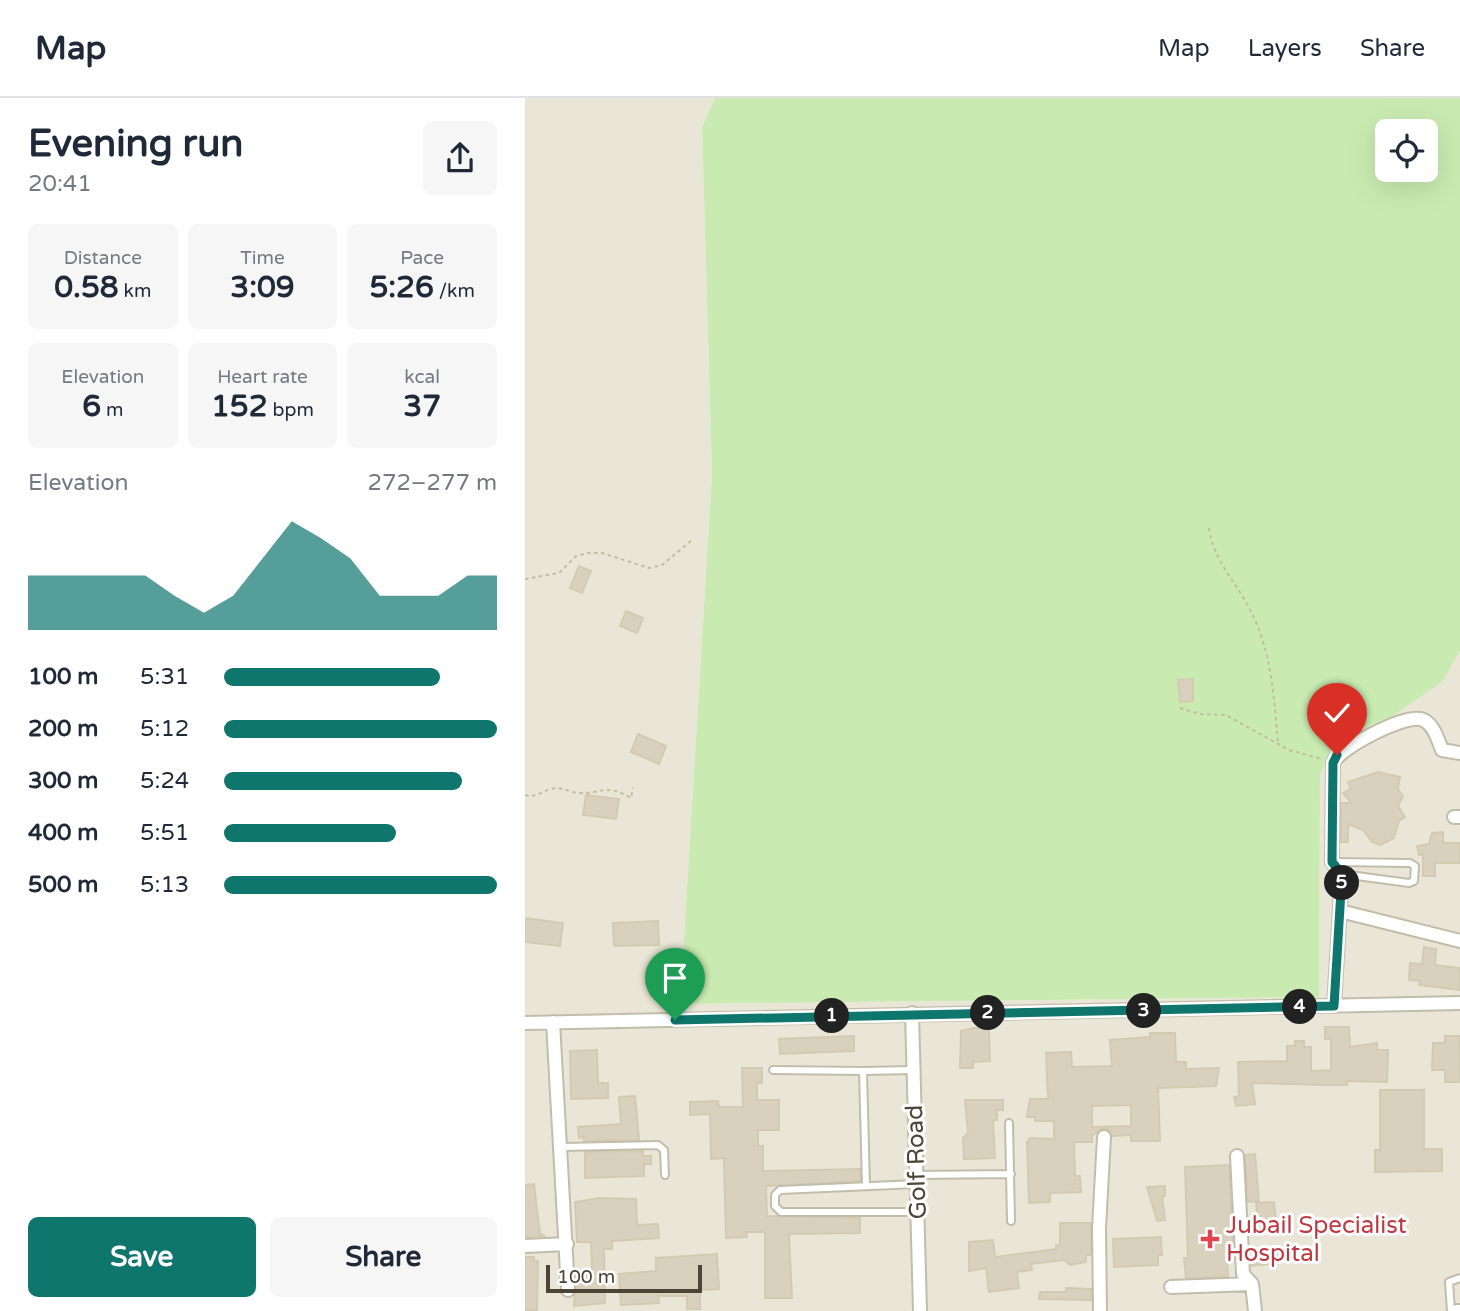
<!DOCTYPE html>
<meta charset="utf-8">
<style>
:root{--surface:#fff;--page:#f6f6f7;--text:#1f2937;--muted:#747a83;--line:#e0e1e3;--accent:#0f766e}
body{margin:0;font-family:"Varela Round",sans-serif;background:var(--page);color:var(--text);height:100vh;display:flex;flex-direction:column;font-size:26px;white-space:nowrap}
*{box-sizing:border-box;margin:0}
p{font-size:23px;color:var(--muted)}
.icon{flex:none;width:38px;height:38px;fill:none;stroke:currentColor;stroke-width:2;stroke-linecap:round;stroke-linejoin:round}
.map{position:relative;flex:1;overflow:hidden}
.drawer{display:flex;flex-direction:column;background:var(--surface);width:525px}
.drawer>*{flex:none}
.buttons{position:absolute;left:850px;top:21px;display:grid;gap:14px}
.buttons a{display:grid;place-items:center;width:63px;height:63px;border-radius:10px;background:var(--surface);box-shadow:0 7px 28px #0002;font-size:35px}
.scale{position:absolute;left:21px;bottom:18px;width:156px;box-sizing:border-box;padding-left:7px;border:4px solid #4a4537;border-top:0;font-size:19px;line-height:24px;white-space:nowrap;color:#4a4537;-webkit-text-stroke:5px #fff;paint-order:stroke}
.pin{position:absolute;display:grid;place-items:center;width:60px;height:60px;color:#fff;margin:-72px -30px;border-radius:50% 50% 50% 0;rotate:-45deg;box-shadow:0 0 7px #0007}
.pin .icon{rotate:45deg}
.km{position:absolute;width:35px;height:35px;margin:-18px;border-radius:50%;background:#222;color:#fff;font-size:19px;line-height:35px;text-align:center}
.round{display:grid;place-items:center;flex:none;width:74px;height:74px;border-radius:10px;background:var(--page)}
.summary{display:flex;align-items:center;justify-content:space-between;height:119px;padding:0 28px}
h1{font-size:38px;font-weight:700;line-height:52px}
.metrics{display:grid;grid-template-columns:repeat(3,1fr);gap:10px;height:119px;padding:7px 28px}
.metrics div{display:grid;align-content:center;border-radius:10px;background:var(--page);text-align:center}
.metrics b{font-size:30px;font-weight:700}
.metrics small{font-size:19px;font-weight:400}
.metrics p{font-size:19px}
.chart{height:196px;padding:14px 28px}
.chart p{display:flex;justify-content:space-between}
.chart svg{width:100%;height:126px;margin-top:7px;fill:var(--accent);opacity:.7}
.cta{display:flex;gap:14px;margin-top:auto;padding:14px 28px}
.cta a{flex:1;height:80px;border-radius:10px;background:var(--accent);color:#fff;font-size:28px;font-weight:700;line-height:80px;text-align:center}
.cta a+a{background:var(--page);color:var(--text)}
ul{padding:0 28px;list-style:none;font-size:23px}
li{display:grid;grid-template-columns:112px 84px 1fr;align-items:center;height:52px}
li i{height:18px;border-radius:9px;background:var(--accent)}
header{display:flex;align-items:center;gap:42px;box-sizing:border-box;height:98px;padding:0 35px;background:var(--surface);border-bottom:2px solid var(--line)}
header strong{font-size:33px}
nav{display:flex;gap:38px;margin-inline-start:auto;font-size:24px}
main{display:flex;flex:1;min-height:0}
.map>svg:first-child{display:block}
</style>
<header>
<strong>Map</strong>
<nav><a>Map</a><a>Layers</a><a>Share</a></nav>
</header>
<main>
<section class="drawer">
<div class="summary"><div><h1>Evening run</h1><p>20:41</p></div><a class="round"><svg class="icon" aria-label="share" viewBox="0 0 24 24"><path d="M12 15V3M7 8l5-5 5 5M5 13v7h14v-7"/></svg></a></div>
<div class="metrics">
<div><p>Distance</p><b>0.58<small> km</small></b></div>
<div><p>Time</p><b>3:09</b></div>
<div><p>Pace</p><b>5:26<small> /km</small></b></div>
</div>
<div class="metrics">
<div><p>Elevation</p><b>6<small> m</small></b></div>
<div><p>Heart rate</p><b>152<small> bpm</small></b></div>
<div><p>kcal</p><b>37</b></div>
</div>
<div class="chart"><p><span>Elevation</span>272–277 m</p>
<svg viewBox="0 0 160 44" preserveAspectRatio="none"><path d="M0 44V25L10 25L20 25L30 25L40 25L50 32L60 38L70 32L80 19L90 6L100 12L110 19L120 32L130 32L140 32L150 25L160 25V44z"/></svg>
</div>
<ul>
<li><b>100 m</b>5:31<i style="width:79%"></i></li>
<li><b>200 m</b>5:12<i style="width:100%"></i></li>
<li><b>300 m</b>5:24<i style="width:87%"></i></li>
<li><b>400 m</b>5:51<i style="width:63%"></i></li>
<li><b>500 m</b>5:13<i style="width:100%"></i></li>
</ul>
<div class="cta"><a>Save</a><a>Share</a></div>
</section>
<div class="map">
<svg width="935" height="1213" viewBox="0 0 935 1213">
<rect width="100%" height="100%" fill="#f6f4ea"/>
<path fill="#eae6d7" d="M0,0H190L177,29L187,376L155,906L794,899L795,677L812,638L862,622L918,583L935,553V1213H0Z"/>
<path fill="#c9ebb1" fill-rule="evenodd" d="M190,0H935V553L918,583L862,622L812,638L795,677L794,899L155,906L187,376L177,29ZM863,33H901V72H863Z"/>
<path fill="#d8d1be" stroke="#d3cbb1" stroke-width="2" fill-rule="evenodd" d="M54,468L66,473L57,495L45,490Z
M101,513L118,520L112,535L95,528Z
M668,581V603L655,604L653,582Z
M113,636L141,648L134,666L106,654Z
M853,674L875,679L873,691L878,698L873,708L880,719L874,723L869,740L855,747L847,744L838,732L823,726V744H816V705H826L818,695L826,691L823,684Z
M61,697L94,701L91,721L58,717Z
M918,734V745H935V765H910V778H898V756L894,757L892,748L904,746L907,735Z
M0,820L38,825L35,848L0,844Z
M133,823L134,847L89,848L88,825Z
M899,849L911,851L910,867L935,870V892L894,887L895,883L884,882L885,865L897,866Z
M800,929H824L825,949L852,945V952H863L862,984L822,983V987H799L727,985L730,1006L711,1008L709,999L714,998L713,964L762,963V948H770V943H779V949H786V973L806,972V941H800Z
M448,930H464L465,963L448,964V970H435L436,933Z
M625,935H650L651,964H661V971L694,970L691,988L633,990L635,1043H606V1037L587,1038L583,1031H576L567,1038V1044H549L550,1078H555L556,1094L525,1095V1104L504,1105L502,1044L505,1040L529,1041V1023H510V1019H502L505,1001H523L521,955L546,954L547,969L587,968L585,942L625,939ZM606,1007V1028L567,1029V1008Z
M329,938V953L255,956L254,941Z
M920,938H934L935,984H920V972H907L908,945H920Z
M72,952L73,985H83V1000L46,1001L45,953Z
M217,970H237V985H232V1002H254V1032H233V1048H238V1073L335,1071V1083L241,1088L242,1118L335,1120V1135L264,1136L267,1200H240V1134H221L222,1139L201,1140L199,1060L186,1061L185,1016L165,1017V1004L193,1003L194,1009H218Z
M855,992H899V1051H917V1073L850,1074V1052H855Z
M110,998L114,1042L59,1043V1039L54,1040L53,1029L96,1026L94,999Z
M440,1002H478V1012H472V1022H468L470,1060L439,1061L438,1040L443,1035Z
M118,1053V1058H126V1066H119V1078L60,1080V1054Z
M730,1056L734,1103L723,1104L720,1057Z
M704,1067L708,1150H701L703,1178L661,1180L659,1160H663L660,1069Z
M9,1086L15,1136L20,1138L0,1139V1087Z
M640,1088V1098H637L640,1122L632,1123L622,1089Z
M74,1100L111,1101L112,1127L133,1126L134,1140L87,1143V1151H79L80,1205L49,1208L51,1173H67L66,1144H52L50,1104Z
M749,1104L751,1125L733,1127L731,1105Z
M535,1125H566V1157H561V1164L545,1167L539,1162L506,1166L507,1172L492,1174L494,1190L464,1194L461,1170L444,1173V1144L468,1142L470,1159L531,1151V1147H535Z
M636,1139L637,1157H633V1167L589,1169L588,1141Z
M752,1155L753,1165L727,1168L726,1159Z
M192,1156L194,1191L175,1192V1211H162V1198H133L134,1205L96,1207L94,1176L131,1173V1160Z
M0,1159H9V1163H13L12,1212H0Z
M541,1190L566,1191V1202L514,1201L515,1194H541Z"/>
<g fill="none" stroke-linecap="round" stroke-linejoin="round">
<defs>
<path id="lane" d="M809,764L885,765L890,768L889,783L884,785L817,776
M248,972L338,973L341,1088
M338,973L388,972
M484,1025L486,1123
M37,1049L133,1047L139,1052L140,1077
M391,1077L486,1076
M392,1086L255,1092L250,1097V1108L256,1114H392
M926,1213L924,1184L935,1180"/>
<path id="street" d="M929,719H935
M815,813L935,843
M809,908L817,776L807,764L808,665C816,649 877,618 895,621C908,623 913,642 917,652L935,655
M387,915L395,1213
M28,924L43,1192
M0,925L935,905
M712,1058L718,1176L727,1186L730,1213
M0,1148L42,1146
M646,1189L727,1186
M575,1213L574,1130L579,1039
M932,1213H935"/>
</defs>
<use href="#lane" stroke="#c2bdab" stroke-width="10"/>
<use href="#street" stroke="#c2bdab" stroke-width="16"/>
<path stroke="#c4bc9c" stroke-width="2" stroke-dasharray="3.5 3.5" stroke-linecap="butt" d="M684,430C688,462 710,482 724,510C747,552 749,600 753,646
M0,481L34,475L51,458L63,455H77L124,470L137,467L168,441
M655,610L675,616L701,617L764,652L797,661
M0,697C10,700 16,694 26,691C36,688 43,694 53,695C77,696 81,685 106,700L108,690"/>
<use href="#lane" stroke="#fff" stroke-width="6"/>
<use href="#street" stroke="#fff" stroke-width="12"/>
</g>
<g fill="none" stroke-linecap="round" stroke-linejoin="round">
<defs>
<path id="route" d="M150,922L809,908L817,776L807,764L808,665L812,657"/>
</defs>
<use href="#route" stroke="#fff" stroke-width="14"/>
<use href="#route" stroke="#0f766e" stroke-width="9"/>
</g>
<path fill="#e0444e" stroke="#fff" stroke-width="2.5" d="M681.5 1130.5h7v7h7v7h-7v7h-7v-7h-7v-7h7z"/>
<g text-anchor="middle" stroke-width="6" stroke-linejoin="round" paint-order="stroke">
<g font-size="24" fill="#4a4537" stroke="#fff">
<text transform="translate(391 1064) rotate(-92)" y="8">Golf Road</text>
</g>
<g font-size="24" fill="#be3a42" stroke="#fff" text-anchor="start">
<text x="701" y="1135">Jubail Specialist<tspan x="701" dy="28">Hospital</tspan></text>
</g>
</g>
</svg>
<div class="buttons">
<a><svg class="icon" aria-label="locate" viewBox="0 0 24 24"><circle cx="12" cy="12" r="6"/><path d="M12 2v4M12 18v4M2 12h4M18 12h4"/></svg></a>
</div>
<div class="scale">100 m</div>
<div class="pin" style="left:150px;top:922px;background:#1e9e55"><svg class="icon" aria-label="arrive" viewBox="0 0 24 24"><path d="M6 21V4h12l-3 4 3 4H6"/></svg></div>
<div class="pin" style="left:812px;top:657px;background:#d93025"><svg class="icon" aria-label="check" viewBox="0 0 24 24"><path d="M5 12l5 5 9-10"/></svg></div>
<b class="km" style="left:307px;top:918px">1</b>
<b class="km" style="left:463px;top:915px">2</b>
<b class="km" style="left:619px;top:913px">3</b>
<b class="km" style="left:775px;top:909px">4</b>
<b class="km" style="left:817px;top:785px">5</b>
</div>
</main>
